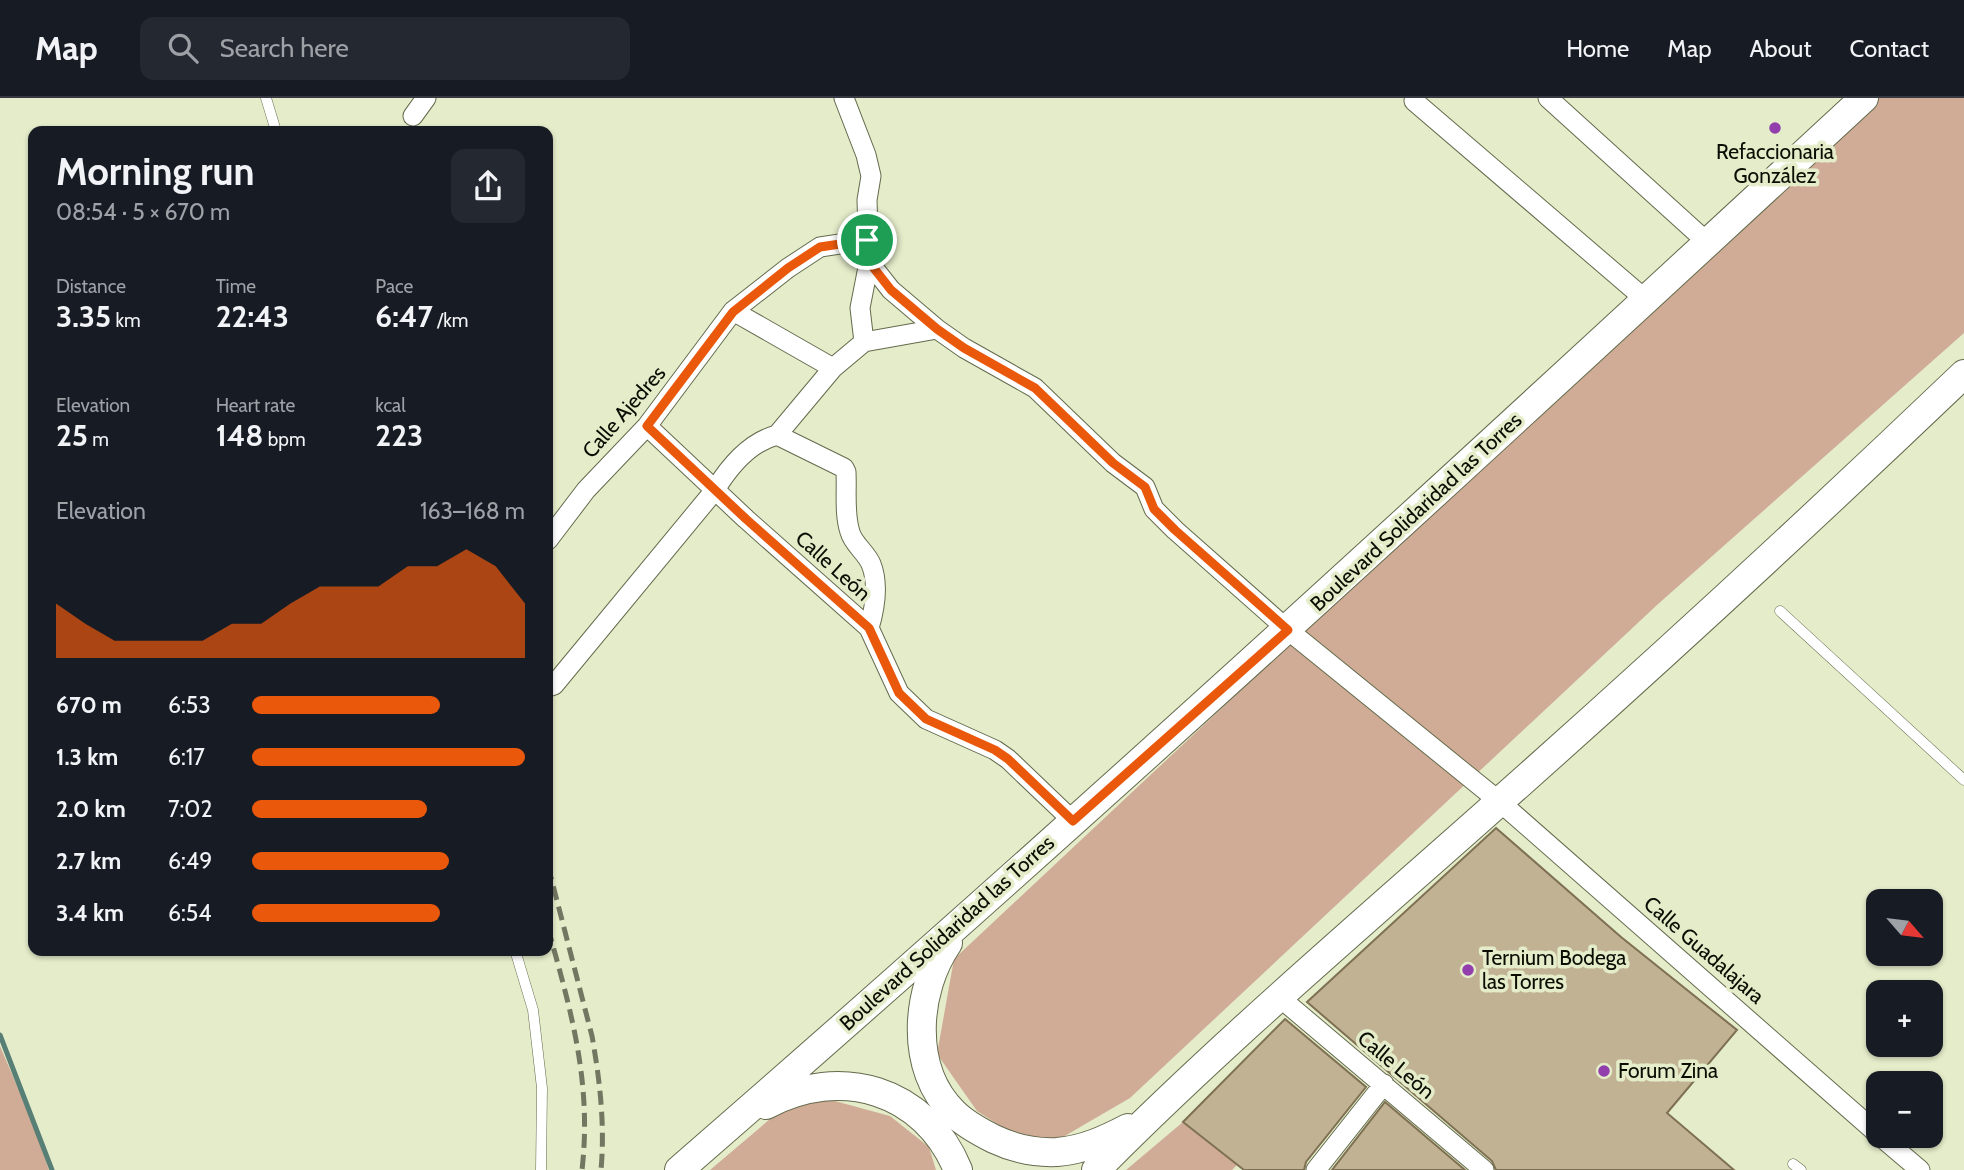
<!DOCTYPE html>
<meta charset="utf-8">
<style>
:root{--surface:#171b24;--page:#242831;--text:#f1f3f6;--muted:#9ea1a6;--line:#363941;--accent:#ea580c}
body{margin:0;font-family:Cabin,sans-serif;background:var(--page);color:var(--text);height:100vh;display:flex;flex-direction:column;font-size:26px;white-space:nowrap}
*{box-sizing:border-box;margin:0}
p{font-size:23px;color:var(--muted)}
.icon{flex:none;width:38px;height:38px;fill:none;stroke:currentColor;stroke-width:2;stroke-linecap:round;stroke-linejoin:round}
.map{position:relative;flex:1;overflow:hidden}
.panel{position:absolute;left:28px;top:28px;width:525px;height:830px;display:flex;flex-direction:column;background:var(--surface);border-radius:14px;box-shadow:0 2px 5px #0004}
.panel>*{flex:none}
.needle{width:46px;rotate:118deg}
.fabs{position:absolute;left:1866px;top:791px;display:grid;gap:14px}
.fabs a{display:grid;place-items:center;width:77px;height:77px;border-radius:14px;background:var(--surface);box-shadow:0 2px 5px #0004;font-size:35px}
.pin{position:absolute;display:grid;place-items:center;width:60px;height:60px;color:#fff;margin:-30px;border:4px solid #fff;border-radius:50%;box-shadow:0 2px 7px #0007}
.round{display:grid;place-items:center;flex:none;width:74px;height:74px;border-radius:14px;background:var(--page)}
.overview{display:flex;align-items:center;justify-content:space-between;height:119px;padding:0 28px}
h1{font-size:38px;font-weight:700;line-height:52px}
.metrics{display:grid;grid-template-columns:repeat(3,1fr);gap:10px;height:119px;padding:7px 28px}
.metrics div{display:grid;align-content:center}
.metrics b{font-size:30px;font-weight:700}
.metrics small{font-size:19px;font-weight:400}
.metrics p{font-size:19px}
.chart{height:196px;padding:14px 28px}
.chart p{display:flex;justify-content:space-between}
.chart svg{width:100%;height:126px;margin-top:7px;fill:var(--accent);opacity:.7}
ul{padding:0 28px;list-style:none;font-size:23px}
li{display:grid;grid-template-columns:112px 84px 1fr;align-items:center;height:52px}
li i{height:18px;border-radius:9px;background:var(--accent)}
header{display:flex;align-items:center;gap:42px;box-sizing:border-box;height:98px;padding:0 35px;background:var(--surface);border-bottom:2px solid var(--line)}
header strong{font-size:33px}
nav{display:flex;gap:38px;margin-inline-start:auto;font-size:24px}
.search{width:490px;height:63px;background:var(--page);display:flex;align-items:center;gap:18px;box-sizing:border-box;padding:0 24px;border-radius:14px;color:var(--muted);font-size:26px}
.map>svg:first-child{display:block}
</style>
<header>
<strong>Map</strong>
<div class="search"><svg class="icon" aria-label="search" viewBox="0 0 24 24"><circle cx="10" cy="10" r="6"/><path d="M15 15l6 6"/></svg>Search here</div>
<nav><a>Home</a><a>Map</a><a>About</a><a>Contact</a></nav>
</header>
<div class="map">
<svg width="1964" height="1072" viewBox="0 0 1964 1072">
<rect width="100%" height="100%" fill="#e4ecca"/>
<path fill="#d0ac96" d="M1873,0H1964V235L1657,507L1130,1000L1039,1053L977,1013L937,956L954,861Z
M0,948L32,1023L49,1072H0Z
M831,1002L890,1018L929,1049L936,1072H710L783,1010Z
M1183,1024L1237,1067L1232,1072H1126Z"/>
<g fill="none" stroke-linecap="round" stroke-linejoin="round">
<path stroke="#587f76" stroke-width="5" d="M0,937L52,1072"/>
</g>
<path fill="#c1b293" stroke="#7e7052" stroke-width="2" d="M1496,730L1621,839L1737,932L1667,1015L1734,1072H1496L1492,1063L1307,904Z
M1285,921L1366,989L1306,1064L1304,1072H1244L1183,1024Z
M1385,1004L1465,1072H1332Z"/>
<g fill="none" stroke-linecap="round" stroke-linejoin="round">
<defs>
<path id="service" d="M266,0L276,33
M1780,513L1964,682
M515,852L533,912L542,990L541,1072
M1793,1066L1801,1072"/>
<path id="minor" d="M844,0L866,57L871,78L867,102L869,164L891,192L937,231L964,250L1035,290L1113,365L1145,389L1154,411L1175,432L1288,532L1500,704L1878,1036
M1548,0L1708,145
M1414,3L1646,202
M413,18L426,0
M733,213L833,270L864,244L937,231
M864,244L860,210L869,164
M647,328L746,421L869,530L899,595L926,621L995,652L1008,661L1073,723
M777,337L833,270
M548,442L586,392L647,328L733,213L788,170L820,149L867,142
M548,589L554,587L715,392C729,369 750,344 777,337L844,370L846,374C847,393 844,416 850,434C853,446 866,454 871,466C879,486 875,510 869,530
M1278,898L1484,1072
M1880,1038L1920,1072
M1316,1072L1384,986"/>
<path id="secondary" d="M948,845C915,893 909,971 954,1015C965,1026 980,1034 994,1041C1013,1050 1036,1055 1057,1054C1083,1052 1105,1042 1128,1030
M766,1007C840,967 925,991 958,1072
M679,1072C1081,723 1473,362 1864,0
M1096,1072C1224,943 1362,826 1498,705C1656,565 1811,422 1964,276"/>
</defs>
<use href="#service" stroke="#646b4d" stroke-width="11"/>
<use href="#minor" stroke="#646b4d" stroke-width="21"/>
<use href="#secondary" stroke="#646b4d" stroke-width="30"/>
<use href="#service" stroke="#fff" stroke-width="10"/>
<use href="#minor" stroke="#fff" stroke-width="19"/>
<use href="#secondary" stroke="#fff" stroke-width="28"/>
<path stroke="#737762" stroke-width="5" stroke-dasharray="14 7" stroke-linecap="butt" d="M548,768L592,938C600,983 605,1027 601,1072
M548,830C571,913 592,984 582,1072"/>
</g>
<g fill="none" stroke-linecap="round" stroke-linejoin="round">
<defs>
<path id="route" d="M867,142L869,164L891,192L937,231L964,250L1035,290L1113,365L1145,389L1154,411L1175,432L1288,532L1073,723L1008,661L995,652L926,621L899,595L869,530L746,421L647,328L733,214L788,170L820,149Z"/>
</defs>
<use href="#route" stroke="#fff" stroke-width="14"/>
<use href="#route" stroke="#ea580c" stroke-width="9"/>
</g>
<g fill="#923fad" stroke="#e4ecca" stroke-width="2.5">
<circle cx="1775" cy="30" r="7"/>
<circle cx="1468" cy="872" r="7"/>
<circle cx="1604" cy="973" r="7"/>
</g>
<g text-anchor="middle" stroke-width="7" stroke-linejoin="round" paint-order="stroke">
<g font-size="21" fill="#0b0d03" stroke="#e4ecca" text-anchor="start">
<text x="1775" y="61" text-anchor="middle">Refaccionaria<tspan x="1775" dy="24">González</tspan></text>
<text x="1482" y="867">Ternium Bodega<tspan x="1482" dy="24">las Torres</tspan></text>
<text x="1618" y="980">Forum Zina</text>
</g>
<g font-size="21" fill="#0b0d03" stroke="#e4ecca">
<text transform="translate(624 314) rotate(-49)" y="7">Calle Ajedres</text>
<text transform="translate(1416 414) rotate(-43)" y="7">Boulevard Solidaridad las Torres</text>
<text transform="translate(833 468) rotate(42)" y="7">Calle León</text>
<text transform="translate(947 835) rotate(-42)" y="7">Boulevard Solidaridad las Torres</text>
<text transform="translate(1704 852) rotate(41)" y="7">Calle Guadalajara</text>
<text transform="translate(1396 967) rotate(40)" y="7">Calle León</text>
</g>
</g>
</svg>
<div class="fabs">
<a><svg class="needle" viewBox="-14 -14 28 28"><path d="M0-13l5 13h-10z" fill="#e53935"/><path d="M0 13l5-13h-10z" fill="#9ea1a6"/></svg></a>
<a>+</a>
<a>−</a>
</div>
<div class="pin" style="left:867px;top:142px;background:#1e9e55"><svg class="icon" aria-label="arrive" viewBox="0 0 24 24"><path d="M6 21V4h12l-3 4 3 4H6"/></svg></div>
<section class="panel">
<div class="overview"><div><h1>Morning run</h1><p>08:54 · 5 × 670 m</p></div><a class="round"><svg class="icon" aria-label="share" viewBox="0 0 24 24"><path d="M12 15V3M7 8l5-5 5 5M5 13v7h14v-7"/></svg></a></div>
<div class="metrics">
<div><p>Distance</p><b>3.35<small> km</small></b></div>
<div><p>Time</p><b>22:43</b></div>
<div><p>Pace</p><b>6:47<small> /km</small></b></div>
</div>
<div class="metrics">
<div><p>Elevation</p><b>25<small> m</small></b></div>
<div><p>Heart rate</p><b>148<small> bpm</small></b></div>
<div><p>kcal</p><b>223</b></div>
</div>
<div class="chart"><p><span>Elevation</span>163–168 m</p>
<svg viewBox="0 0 160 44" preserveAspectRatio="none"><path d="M0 44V25L10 32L20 38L30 38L40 38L50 38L60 32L70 32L80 25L90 19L100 19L110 19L120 12L130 12L140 6L150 12L160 25V44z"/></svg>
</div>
<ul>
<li><b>670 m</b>6:53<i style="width:69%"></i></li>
<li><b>1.3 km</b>6:17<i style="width:100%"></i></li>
<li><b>2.0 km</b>7:02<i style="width:64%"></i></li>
<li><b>2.7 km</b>6:49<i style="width:72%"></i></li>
<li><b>3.4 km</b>6:54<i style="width:69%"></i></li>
</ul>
</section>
</div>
